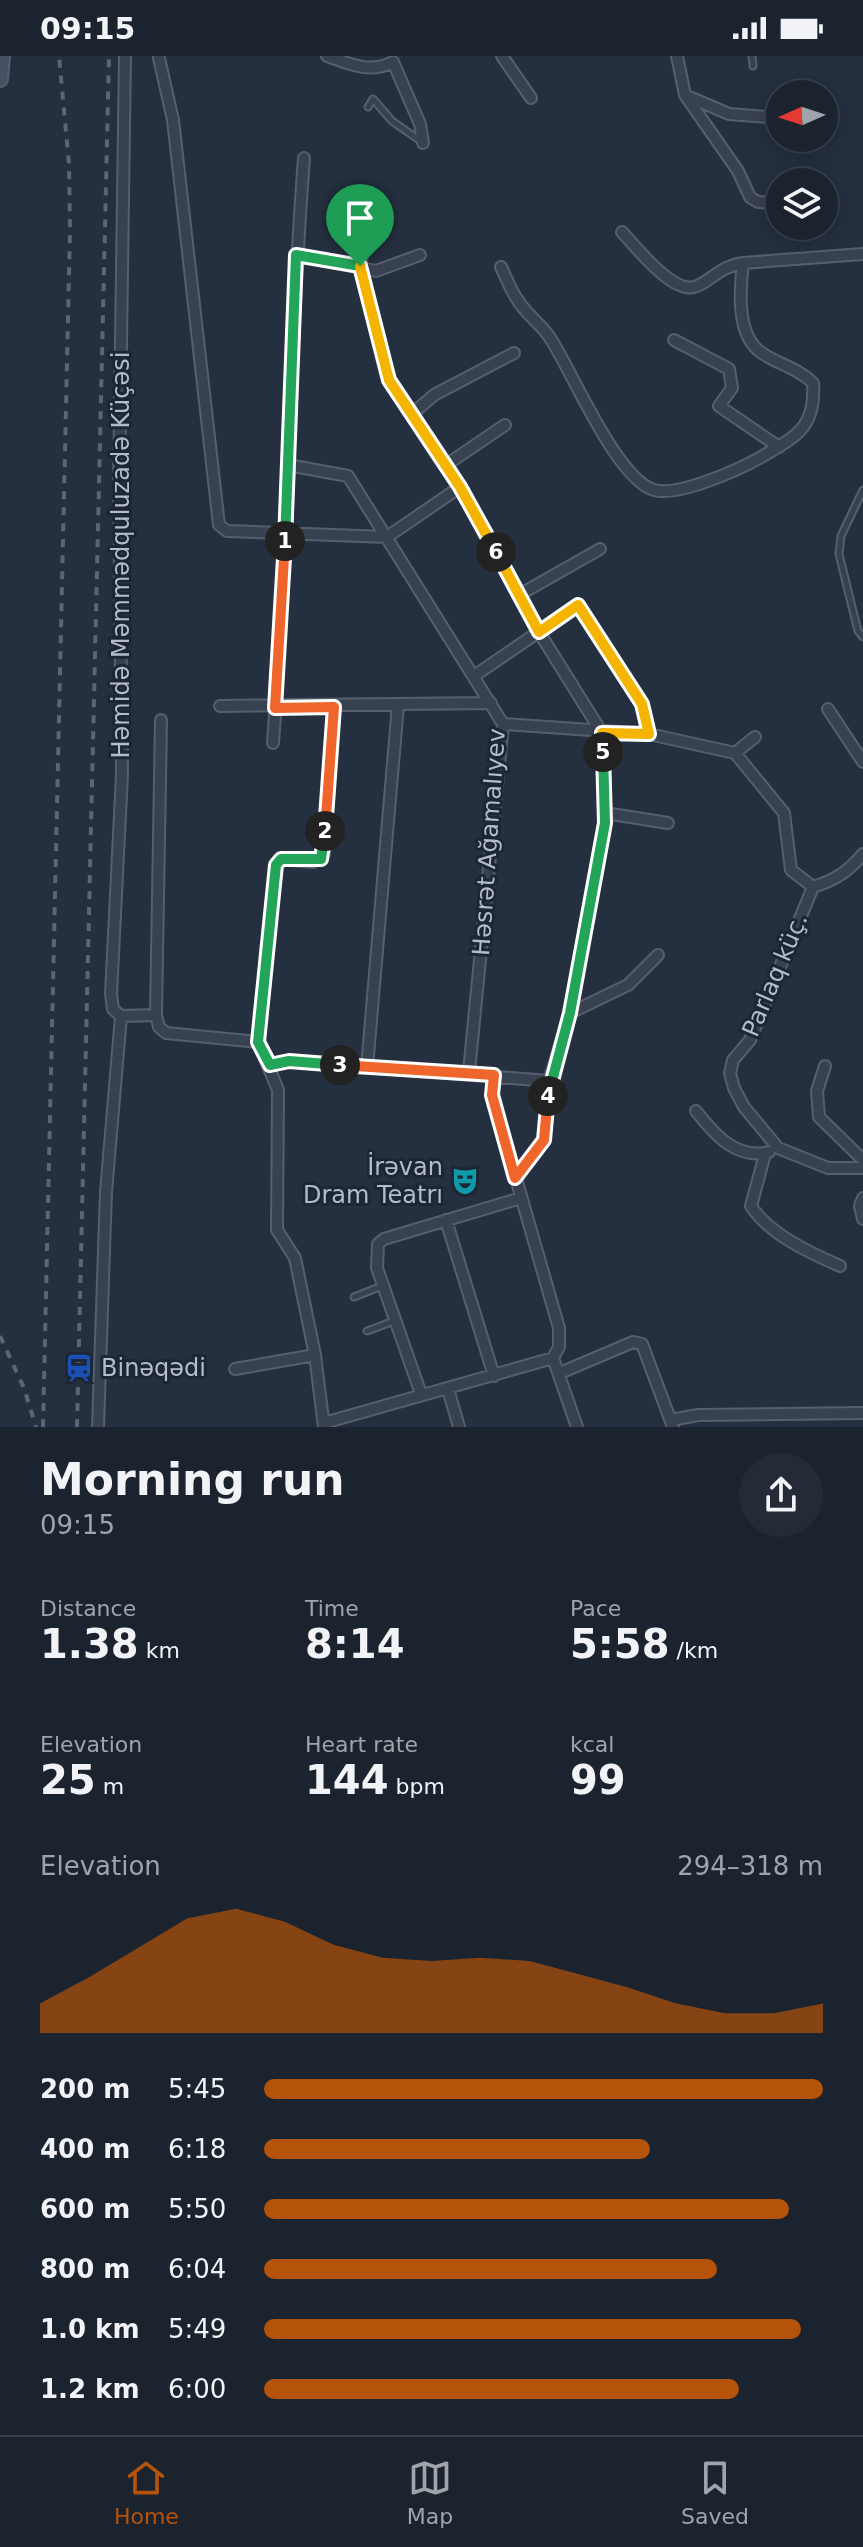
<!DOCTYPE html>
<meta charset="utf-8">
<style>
:root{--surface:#1b232f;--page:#242b37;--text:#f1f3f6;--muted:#a0a4aa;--line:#39404b;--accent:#b45309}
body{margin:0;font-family:"DejaVu Sans",sans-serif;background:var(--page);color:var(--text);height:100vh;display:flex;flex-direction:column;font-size:30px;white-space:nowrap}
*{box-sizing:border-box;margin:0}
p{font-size:26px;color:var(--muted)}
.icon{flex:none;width:44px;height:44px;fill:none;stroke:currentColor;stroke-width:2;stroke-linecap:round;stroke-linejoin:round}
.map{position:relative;height:1371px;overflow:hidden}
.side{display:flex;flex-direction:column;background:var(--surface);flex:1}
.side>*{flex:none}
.needle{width:52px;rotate:267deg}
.tools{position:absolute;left:766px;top:24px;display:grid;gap:16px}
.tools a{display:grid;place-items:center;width:72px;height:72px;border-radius:50%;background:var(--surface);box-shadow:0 4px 20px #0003,0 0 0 2px var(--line);font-size:40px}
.pin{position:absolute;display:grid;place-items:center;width:68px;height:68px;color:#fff;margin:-82px -34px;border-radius:50% 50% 50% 0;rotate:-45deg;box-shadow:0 0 8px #0007}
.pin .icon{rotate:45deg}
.km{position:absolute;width:40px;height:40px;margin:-20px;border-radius:50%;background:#222;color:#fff;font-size:22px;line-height:40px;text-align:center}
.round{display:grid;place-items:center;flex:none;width:84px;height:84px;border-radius:42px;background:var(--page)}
.overview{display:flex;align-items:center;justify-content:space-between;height:136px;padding:0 40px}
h1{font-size:44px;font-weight:600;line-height:60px}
.figures{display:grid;grid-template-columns:repeat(3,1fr);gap:12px;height:136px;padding:8px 40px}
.figures div{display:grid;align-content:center}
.figures b{font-size:40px;font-weight:600}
.figures small{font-size:22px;font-weight:400}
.figures p{font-size:22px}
.chart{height:224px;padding:16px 40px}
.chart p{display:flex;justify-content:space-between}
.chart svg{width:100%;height:144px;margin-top:8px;fill:var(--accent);opacity:.7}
ul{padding:0 40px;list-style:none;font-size:26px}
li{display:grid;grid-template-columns:128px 96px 1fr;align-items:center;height:60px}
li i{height:20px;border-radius:10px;background:var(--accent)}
.status{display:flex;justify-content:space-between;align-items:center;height:56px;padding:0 40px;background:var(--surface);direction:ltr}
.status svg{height:22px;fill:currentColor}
.tabs{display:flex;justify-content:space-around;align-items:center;height:112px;border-top:2px solid var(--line);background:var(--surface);font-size:22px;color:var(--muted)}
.tabs a{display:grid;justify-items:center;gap:4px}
.tabs .active{color:var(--accent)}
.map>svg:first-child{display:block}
</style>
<div class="status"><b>09:15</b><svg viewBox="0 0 49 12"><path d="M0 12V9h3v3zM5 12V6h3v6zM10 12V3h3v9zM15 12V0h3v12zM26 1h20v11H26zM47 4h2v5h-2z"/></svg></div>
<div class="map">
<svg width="863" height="1371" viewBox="0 0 863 1371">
<rect width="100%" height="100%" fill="#242f3f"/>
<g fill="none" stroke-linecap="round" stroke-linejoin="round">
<defs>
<path id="service" d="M752,0L753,10
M368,51L373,43L392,65L422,86
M863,434L841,480L839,498L858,575L863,581
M354,1241L382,1230
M367,1275L394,1265"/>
<path id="minor" d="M125,0L119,429L122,719L111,938L113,953L121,960L156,959
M327,0C350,8 370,18 393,6
M502,0L531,42
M677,0L685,39L738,115L750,141L758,146L780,147
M159,2L173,64L219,469L227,475L387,481L460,431
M393,6L420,68L423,87
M687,40L729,58L780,62
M369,162L360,210L389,324L460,431L539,576L602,677L605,767L570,957L549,1025L544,1084L515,1122
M622,176C636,191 672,237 694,231C710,227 717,211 743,207
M296,199L376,215L420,199
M501,211C506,221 510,233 517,243C526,259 543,269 552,285C573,318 617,423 654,434C679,441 740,413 763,400C797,380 816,371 813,327C797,311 776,308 759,295C736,276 740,233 743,207L863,198
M674,284L729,313L732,332L719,350L779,391
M412,358L434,339L514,297
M288,409L348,420L503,668L469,1016
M446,409L505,369
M519,539L600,493
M474,620L578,549L642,648L649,678
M220,650L491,647
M828,653L863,706
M161,664L156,959L159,971L166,977L258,986
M503,668L649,678L735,697L784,757L791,814L813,831C835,824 848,816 863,798
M273,687C287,492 289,297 304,102
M735,697L755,681
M605,757L668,767
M813,831L750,984L733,1004L730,1017L734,1032L744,1051L778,1092L828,1112H863
M570,957L628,929L658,899
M270,1009L289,1005L549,1025
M825,1010L817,1035L819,1061L863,1104
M367,1011L398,649
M494,1019L492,1039L559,1272V1291L553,1302L577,1371
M696,1055C714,1078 736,1104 769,1096
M765,1098L751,1150C769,1178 810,1197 840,1210
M863,1142L860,1150L863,1163
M446,1164L494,1320
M235,1313L315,1299
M560,1317L633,1286L642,1288L673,1371
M448,1333L459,1371
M421,1338L377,1212L378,1188L384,1183L521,1142
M671,1364L698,1359L863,1357
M324,1367L553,1302
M98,1371L106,1136L121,960
M324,1371L315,1299L295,1202L277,1174L278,1034L258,986L276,809L281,803L313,806L324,798L334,651"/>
<path id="secondary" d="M0,23L2,0"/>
</defs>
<use href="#service" stroke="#565f6d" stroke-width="9"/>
<use href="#minor" stroke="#565f6d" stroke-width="14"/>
<use href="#secondary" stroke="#565f6d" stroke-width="18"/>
<use href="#service" stroke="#38414f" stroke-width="5"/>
<use href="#minor" stroke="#38414f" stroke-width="10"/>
<use href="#secondary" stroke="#465062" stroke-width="14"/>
<path stroke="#5a6576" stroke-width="4" stroke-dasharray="8 8" stroke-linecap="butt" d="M0,1280L24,1332L36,1371
M43,1371L70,174L69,108L59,0
M77,1371L109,0"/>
</g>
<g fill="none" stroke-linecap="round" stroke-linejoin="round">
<defs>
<path id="split-1" d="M285,485L296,199L360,210"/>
<path id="split-2" d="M285,485L275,652L334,651L325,775"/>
<path id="split-3" d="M325,775L321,803H281L276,809L258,986L270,1009L289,1005L340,1009"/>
<path id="split-4" d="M340,1009L494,1019L492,1039L515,1122L544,1084L548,1040"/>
<path id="split-5" d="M548,1040L570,957L605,767L603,696"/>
<path id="split-6" d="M496,496L539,576L578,549L642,648L649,678L602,677L603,696"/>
<path id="split-7" d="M360,210L389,324L460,431L496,496"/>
</defs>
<use href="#split-1" stroke="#fff" stroke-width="16"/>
<use href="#split-2" stroke="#fff" stroke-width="16"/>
<use href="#split-3" stroke="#fff" stroke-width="16"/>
<use href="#split-4" stroke="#fff" stroke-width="16"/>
<use href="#split-5" stroke="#fff" stroke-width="16"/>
<use href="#split-6" stroke="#fff" stroke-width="16"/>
<use href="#split-7" stroke="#fff" stroke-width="16"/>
<use href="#split-1" stroke="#22a559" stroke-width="10"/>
<use href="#split-2" stroke="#f0652b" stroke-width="10"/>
<use href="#split-3" stroke="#22a559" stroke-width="10"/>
<use href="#split-4" stroke="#f0652b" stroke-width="10"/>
<use href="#split-5" stroke="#22a559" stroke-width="10"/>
<use href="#split-6" stroke="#f5b400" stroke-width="10"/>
<use href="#split-7" stroke="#f5b400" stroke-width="10"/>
</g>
<defs>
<symbol id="theatre-bare" viewBox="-9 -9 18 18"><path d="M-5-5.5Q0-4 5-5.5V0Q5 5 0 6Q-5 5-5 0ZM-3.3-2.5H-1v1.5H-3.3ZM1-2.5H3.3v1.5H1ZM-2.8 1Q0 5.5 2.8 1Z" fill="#0f9aa8" stroke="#1d2634" stroke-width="2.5" paint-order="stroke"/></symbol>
<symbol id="station-bare" viewBox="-9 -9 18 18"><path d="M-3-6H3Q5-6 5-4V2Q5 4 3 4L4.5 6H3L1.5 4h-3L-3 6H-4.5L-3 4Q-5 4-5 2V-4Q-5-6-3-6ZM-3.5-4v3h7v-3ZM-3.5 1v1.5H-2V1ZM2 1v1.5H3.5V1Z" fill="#1a4fb4" stroke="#1d2634" stroke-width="2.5" paint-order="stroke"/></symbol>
</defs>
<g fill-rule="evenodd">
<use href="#theatre-bare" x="445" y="1105" width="40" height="40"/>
<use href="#station-bare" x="59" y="1292" width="40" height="40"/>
</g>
<g text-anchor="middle" stroke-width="6" stroke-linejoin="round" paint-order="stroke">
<g font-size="24" fill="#b4bcca" stroke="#1d2634">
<text transform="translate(121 499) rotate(-90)" y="8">Həmidə Məmmədquluzadə Küçəsi</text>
<text transform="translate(489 786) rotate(-86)" y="8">Həsrət Ağamalıyev</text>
<text transform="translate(775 919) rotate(-67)" y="8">Parlaq küç.</text>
</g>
<g font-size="24" fill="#b4bcca" stroke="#1d2634" text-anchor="end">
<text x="443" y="1119">İrəvan<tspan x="443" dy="28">Dram Teatrı</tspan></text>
<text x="101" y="1320" text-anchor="start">Binəqədi</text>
</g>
</g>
</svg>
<div class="tools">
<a><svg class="needle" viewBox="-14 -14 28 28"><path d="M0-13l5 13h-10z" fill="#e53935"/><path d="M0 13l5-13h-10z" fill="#a0a4aa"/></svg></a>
<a><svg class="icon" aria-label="layers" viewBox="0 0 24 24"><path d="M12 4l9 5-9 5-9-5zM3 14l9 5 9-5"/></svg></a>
</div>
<div class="pin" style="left:360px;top:210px;background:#1e9e55"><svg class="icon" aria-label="arrive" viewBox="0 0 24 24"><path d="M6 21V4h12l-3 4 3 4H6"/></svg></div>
<b class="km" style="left:285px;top:485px">1</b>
<b class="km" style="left:325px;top:775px">2</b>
<b class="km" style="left:340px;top:1009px">3</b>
<b class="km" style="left:548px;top:1040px">4</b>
<b class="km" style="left:603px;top:696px">5</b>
<b class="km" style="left:496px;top:496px">6</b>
</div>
<section class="side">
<div class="overview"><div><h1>Morning run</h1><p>09:15</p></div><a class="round"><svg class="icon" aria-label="share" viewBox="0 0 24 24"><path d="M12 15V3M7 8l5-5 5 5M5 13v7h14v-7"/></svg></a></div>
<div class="figures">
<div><p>Distance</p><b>1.38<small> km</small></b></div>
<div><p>Time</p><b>8:14</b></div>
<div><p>Pace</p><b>5:58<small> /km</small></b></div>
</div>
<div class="figures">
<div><p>Elevation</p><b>25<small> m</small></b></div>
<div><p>Heart rate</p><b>144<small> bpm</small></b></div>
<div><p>kcal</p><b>99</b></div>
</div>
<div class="chart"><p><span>Elevation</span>294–318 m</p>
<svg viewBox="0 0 160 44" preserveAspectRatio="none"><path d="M0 44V35L10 27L20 18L30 9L40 6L50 10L60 17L70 21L80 22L90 21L100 22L110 26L120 30L130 35L140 38L150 38L160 35V44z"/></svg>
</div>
<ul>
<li><b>200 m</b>5:45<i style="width:100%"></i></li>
<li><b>400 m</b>6:18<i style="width:69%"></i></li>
<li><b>600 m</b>5:50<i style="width:94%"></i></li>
<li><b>800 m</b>6:04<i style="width:81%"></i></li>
<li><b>1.0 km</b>5:49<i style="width:96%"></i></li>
<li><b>1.2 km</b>6:00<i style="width:85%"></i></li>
</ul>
</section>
<nav class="tabs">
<a class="active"><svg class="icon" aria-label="home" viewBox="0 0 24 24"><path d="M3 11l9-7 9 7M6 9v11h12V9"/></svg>Home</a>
<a><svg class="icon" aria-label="map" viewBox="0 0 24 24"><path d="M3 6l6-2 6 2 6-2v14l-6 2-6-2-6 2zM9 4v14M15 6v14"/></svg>Map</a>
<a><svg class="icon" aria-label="saved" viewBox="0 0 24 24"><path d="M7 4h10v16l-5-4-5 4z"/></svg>Saved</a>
</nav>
